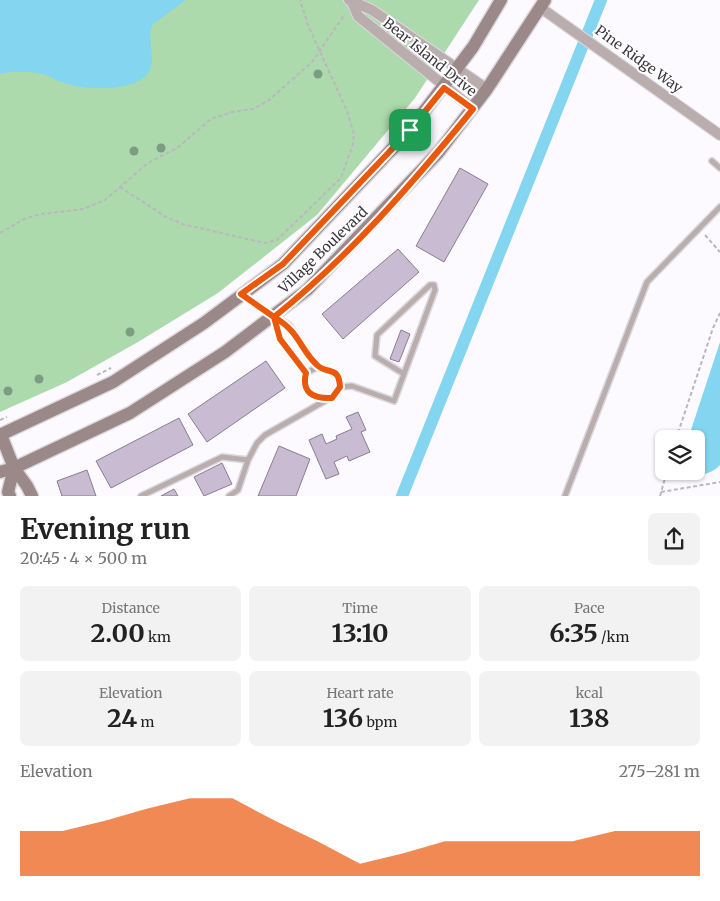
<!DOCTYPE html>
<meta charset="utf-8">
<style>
:root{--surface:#fff;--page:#f2f2f2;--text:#222;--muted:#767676;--accent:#ea580c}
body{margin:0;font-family:Merriweather,serif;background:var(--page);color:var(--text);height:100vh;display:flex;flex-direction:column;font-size:19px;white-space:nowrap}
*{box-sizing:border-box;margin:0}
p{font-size:16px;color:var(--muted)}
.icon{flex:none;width:28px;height:28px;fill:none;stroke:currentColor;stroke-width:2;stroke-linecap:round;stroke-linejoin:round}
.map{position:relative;height:496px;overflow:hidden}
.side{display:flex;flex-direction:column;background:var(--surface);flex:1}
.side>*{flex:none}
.controls{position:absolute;left:655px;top:430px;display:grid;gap:10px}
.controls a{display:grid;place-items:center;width:50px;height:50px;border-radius:8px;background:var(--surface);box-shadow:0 1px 4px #0004;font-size:25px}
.pin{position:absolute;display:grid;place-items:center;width:42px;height:42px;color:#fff;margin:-21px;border-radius:10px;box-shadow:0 2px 8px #0006}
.round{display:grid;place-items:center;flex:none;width:52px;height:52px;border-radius:8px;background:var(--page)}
.summary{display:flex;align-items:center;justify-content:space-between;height:85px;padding:0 20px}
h1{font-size:28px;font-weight:700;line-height:38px}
.stats{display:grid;grid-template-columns:repeat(3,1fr);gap:8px;height:85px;padding:5px 20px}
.stats div{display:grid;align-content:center;border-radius:8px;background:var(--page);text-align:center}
.stats b{font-size:25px;font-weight:700}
.stats small{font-size:14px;font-weight:400}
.stats p{font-size:14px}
.chart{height:140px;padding:10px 20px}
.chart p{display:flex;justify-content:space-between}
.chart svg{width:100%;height:90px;margin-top:5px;fill:var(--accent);opacity:.7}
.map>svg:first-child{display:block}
</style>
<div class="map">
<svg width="720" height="496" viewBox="0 0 720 496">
<rect width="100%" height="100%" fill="#fdfaff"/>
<path fill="#acdaad" d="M0,0H479L415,98L317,215L218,293L138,342L67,382L0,412Z"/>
<path fill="#83d5f0" d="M0,0H186L153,24C145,39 158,59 148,73C135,92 87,90 67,84C60,82 53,78 46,75C32,71 14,71 0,74Z
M720,342V465C712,474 697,478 687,471H696V439H688Z"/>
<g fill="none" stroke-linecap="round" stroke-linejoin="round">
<path stroke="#83d5f0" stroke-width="12" d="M402,496L601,0"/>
</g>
<path fill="#c9bbd1" stroke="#8a7d91" d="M460,168L488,184L444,262L416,246Z
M398,249L419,272L343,339L322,314Z
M401,330L410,334L399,362L390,359Z
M266,361L285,388L207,442L188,414Z
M358,412L366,430L361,432L370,452L349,461L347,456L334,462L339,474L326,479L309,440L322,434L326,444L337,439L336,436L352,429L346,417Z
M179,418L193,445L111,488L96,461Z
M279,446L310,459L296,496H258Z
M222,463L232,484L204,496L194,477Z
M87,470L96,496H62L57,481Z
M174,489L178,496H161Z"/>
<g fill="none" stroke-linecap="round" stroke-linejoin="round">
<defs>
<path id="lane" d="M712,161L720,168
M242,295L289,325L318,367
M274,317L280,339L306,373
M306,373C302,390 311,399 327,398
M340,387L352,386L394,401L435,290L434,285H430L377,335L375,356L404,374
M141,496L222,457L248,460L257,443L265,435L337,394C345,378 334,370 318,367L306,373
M229,496L238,490L248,460
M565,496L647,282L720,207"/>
<path id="street" d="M349,0L372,10L487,89
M352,2L358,16L473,109
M541,8L720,135"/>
<path id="secondary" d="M0,435L113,382L204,323L283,264L410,130L473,47L501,0
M1,435L14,468L27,486L32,496
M0,472L14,468L130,413L225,352L307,290L438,153L487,89L545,0
M10,496L8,492L14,468"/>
</defs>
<use href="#lane" stroke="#dbd7dd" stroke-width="8"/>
<use href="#street" stroke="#dbd7dd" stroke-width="12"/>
<use href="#secondary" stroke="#dbd7dd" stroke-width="15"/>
<path stroke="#bbb7bd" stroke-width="2" stroke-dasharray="4 2.5" stroke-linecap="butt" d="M120,187L166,217L182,224L265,243L277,240L341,178L353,144L354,134L347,111L308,25L300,0
M0,233L24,219L40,214L83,209L105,200L148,163L177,148L211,119L232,112L253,109L269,100L312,62L345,14
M705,235L720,252
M97,375L111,368
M0,420L7,417
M676,439L713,328L720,313
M661,492L720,482
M660,496L667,471"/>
<use href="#lane" stroke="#baadad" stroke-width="5"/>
<use href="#street" stroke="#baadad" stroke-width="10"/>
<use href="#secondary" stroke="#9b8888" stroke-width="12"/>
</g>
<g fill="#7e9b83">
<circle cx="318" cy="74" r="4.5"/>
<circle cx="161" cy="148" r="4.5"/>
<circle cx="134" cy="151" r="4.5"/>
<circle cx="130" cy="332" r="4.5"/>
<circle cx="39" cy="379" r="4.5"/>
<circle cx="8" cy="391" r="4.5"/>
</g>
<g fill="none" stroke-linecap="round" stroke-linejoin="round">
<defs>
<path id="route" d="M410,130L283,264L241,294L274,317L280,339L306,373C301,393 314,399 332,398L340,387C339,365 327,375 317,365C299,348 300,332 274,317C348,258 413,183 473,109L444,88L410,130"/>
</defs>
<use href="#route" stroke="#fff" stroke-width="10"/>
<use href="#route" stroke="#ea580c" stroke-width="6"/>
</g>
<g text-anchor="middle" stroke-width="4" stroke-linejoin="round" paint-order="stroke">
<g font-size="14" fill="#3f3942" stroke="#fff">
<text transform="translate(430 57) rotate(39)" y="5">Bear Island Drive</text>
<text transform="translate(639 59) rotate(36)" y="5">Pine Ridge Way</text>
<text transform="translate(323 250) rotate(-44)" y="5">Village Boulevard</text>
</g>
</g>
</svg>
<div class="controls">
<a><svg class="icon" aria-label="layers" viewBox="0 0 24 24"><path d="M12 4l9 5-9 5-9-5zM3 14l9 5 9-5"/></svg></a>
</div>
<div class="pin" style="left:410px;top:130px;background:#1e9e55"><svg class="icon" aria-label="arrive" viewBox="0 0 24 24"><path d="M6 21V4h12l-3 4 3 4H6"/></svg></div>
</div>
<section class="side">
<div class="summary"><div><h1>Evening run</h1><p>20:45 · 4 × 500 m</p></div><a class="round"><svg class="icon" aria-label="share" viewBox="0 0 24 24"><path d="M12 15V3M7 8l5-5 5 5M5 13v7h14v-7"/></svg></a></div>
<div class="stats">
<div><p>Distance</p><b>2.00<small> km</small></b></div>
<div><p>Time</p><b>13:10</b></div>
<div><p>Pace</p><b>6:35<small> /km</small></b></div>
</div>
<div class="stats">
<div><p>Elevation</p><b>24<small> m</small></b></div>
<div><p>Heart rate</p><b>136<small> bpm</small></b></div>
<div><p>kcal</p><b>138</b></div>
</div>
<div class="chart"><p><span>Elevation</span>275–281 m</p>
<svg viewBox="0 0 160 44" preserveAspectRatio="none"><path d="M0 44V22L10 22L20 17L30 11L40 6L50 6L60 17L70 27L80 38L90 33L100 27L110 27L120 27L130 27L140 22L150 22L160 22V44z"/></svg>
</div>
</section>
